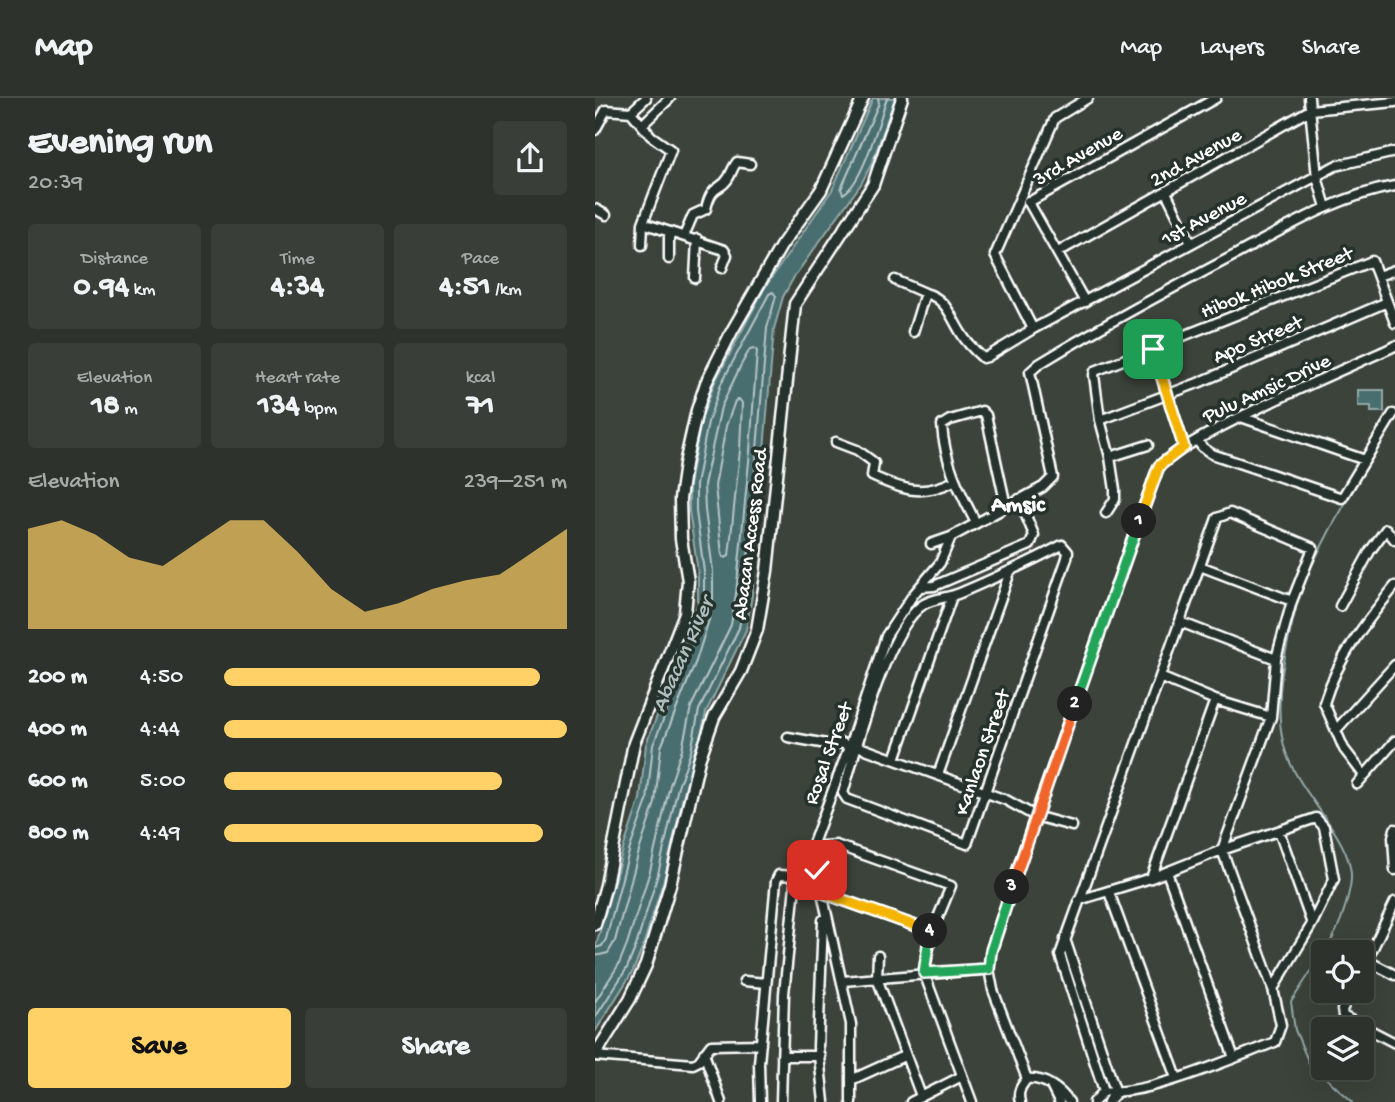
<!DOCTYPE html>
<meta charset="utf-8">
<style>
:root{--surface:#2d322c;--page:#393e38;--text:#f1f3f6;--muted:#a7aaa9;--line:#484d48;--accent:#ffd166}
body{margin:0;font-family:"Gochi Hand",sans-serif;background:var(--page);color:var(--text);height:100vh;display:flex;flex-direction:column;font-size:26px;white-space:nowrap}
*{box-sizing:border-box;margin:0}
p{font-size:23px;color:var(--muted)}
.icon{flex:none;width:38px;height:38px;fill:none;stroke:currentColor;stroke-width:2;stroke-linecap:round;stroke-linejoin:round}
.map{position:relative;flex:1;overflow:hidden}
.details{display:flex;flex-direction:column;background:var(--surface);width:595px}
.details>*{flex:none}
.buttons{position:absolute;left:716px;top:842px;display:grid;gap:14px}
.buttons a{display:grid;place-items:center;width:63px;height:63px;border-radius:7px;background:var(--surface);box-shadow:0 7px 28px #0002,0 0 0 2px var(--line);font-size:35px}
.pin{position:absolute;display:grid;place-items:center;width:60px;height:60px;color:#fff;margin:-30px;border-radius:14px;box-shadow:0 4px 10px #0006}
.km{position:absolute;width:35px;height:35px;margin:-18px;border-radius:50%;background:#222;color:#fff;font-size:19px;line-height:35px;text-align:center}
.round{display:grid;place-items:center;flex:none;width:74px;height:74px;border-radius:7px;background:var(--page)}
.head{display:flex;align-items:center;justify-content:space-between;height:119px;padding:0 28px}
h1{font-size:38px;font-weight:800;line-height:52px}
.stats{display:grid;grid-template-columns:repeat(3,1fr);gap:10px;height:119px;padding:7px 28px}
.stats div{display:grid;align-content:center;border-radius:7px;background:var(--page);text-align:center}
.stats b{font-size:30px;font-weight:800}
.stats small{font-size:19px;font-weight:400}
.stats p{font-size:19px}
.chart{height:196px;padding:14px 28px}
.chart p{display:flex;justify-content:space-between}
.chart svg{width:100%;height:126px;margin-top:7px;fill:var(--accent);opacity:.7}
.primary-button{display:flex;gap:14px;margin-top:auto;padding:14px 28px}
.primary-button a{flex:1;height:80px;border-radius:7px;background:var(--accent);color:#111;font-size:28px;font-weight:800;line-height:80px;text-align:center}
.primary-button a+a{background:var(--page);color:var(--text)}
ul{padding:0 28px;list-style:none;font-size:23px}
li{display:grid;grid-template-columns:112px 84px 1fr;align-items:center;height:52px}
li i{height:18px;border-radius:9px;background:var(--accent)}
header{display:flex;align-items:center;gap:42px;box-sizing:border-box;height:98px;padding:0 35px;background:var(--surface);border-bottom:2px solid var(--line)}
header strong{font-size:33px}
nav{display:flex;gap:38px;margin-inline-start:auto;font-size:24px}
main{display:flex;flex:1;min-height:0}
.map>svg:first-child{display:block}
</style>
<header>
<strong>Map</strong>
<nav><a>Map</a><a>Layers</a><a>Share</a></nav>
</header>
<main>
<section class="details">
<div class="head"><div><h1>Evening run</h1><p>20:39</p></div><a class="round"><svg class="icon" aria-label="share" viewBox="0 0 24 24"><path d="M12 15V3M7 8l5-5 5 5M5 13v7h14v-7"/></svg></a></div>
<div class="stats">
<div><p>Distance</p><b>0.94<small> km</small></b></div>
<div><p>Time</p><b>4:34</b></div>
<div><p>Pace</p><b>4:51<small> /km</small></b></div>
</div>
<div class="stats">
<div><p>Elevation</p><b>18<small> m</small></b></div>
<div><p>Heart rate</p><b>134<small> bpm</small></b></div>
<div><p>kcal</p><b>71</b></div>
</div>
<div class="chart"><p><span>Elevation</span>239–251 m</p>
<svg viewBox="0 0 160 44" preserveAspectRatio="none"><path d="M0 44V9L10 6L20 11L30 19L40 22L50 14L60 6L70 6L80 17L90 30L100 38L110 35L120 30L130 27L140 25L150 17L160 9V44z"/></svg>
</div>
<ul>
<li><b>200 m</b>4:50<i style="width:92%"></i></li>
<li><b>400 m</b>4:44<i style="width:100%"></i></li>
<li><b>600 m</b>5:00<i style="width:81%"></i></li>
<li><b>800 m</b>4:49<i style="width:93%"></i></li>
</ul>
<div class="primary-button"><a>Save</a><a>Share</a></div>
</section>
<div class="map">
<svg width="800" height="1004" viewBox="0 0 800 1004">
<rect width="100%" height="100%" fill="#3c433a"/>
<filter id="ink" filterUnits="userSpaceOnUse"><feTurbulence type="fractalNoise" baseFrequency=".0143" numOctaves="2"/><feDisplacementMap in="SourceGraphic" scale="14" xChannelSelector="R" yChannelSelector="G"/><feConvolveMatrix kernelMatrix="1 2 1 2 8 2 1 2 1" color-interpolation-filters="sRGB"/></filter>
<g filter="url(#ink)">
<path fill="#4a6e70" stroke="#92a8a9" stroke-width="2" d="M278,0H300L277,65L266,86L199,179L188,199L179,231L157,498L151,532L111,614L102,655L90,690L70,778L47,851L38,873L0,934V851L29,748L45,701L51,646L86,557L103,505V474L94,413V387L106,322L120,284L169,191L237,92Z
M763,292H789V314H776V308H763Z"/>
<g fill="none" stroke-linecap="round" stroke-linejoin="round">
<path stroke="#b7c5c6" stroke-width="2" d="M283,0L284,5L246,91L248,96C268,86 284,22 292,0
M144,301L147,305L145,352L134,458L130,460L127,457L120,388L131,328L140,303Z
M0,850L7,848L11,841L35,750L52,703L58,647L93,560L109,507V474L101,413V387L113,324L126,286L174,196L178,194L181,198L172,230L150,497L144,530L104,612L96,653L83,689L63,776L41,848L32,870L0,920
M0,858L13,855L20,843L44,753L60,705L66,649L101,563L118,509V473L110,412L109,387L126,309L146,267L155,251L159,250L162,253L155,353L141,496L136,527L96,609L87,651L75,687L55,773L32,846L24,866L0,904"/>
<path stroke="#92a8a9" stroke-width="2" d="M711,479L736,430L800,321
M706,490C694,539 676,597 689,648C701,693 747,729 755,769C758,781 754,794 751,806C746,824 740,839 729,854
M728,855L696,904L700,932L714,965L758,1004"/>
<defs>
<path id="minor" d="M714,0L722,79L731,109
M36,14L56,38L76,52L48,125L47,147
M47,27L75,0
M0,32L11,12L36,14L51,0
M571,94L596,145
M433,103L490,204
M434,104L621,0
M0,111L11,117
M48,125L129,152L132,157L127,170
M89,138L98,117L111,111C117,84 125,95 134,79C137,73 138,69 142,64L155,66
M463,154L715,12L800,4
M74,161V134
M783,178L800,172
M100,180L102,141
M300,182L330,195
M438,231L400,157L460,20L493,0
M318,234L330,195C352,201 355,218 366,235C371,244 380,253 388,260L392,259L438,231L740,68L800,54
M558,251L589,349
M646,319L770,362
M505,322L603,285L792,204
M602,342L607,349L617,356L747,400L798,316
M241,344L262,352L277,363L279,365L277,378C308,392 327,399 359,383
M515,359L553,347
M511,415L520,401V392L515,359L505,322L499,277L500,273L777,163L800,225
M381,425C365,394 349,363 347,327L355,322L387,313L391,317L411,408
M336,446L356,439
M467,447L473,454L472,460L372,746L252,701L248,695C261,652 292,529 329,506C340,500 353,500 365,495C400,480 433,465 467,447Z
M605,468L697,503
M325,489L339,488L435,447L439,437L424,401
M745,508L775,453L791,431L800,442
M585,524L681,561
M565,579L620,602L676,619
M741,632L800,567
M193,639L237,647L247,645L254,649
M262,648L411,702L440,718L477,728
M300,661L357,498
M343,677L415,474
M769,677L749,651L729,605C743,559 770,525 800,488
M762,686L800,643
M800,731L798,739L800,772
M684,733L717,826
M572,774L639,960
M556,780L620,602
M514,794L582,980
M228,795L337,834
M484,802L556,780L627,752L721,720L729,729L739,781L717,826L678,891
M228,822L223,949L229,1004
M470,841L521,995L513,1004
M283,858L282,880L326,998
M773,863L800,877
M766,875L800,804
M149,883L171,885
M248,883L394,871
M757,892L747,912L748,918L800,945
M109,955L126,1004
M0,958L98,966L104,963L116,947L166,946
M187,958H225
M256,982L309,958
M456,988L464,1004
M165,1004L164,965L181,783L184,777L201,778
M186,1004L189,896L201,778L213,759L254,649L291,538L318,497L345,465L356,439L448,389L458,379L435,274L444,266C508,227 574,192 640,157C691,130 742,98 800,88
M256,1004V926L222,772V765L228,748L241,747L356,788L337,834L329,875L377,1004
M316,1004L367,978
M425,1004C422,994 426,988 432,981
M474,1004C465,991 448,979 432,981L398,892L394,871L396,853L440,718L562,372C577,343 760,267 800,248
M499,1004L509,993L465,857L622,420L635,415L718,450L697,503L681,561L676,619L627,752L678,891L686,927L680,944C638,960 551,999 509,993"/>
<path id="tertiary" d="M0,826L11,787L39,645L90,515L93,483L86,441L85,401L90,366L102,312L111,285L137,233L186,148L226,92L268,0
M0,957L35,901L51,867L75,787L104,662L119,619L146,573L162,532L172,473L200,206L278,87L307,0"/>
</defs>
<use href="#minor" stroke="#fff" stroke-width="13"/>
<use href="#tertiary" stroke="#fff" stroke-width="15"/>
<use href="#minor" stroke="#26332d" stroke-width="8"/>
<use href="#tertiary" stroke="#26332d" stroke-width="10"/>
</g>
</g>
<g fill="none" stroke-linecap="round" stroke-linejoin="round" filter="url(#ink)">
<defs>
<path id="split-1" d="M544,423L564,368L589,349L558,251"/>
<path id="split-2" d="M480,606L544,423"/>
<path id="split-3" d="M417,789L480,606"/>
<path id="split-4" d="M335,833L329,875L394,871L396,853L417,789"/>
<path id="split-5" d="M222,772L228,795L335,833"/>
</defs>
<use href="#split-1" stroke="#fff" stroke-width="14"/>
<use href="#split-2" stroke="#fff" stroke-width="14"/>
<use href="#split-3" stroke="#fff" stroke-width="14"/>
<use href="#split-4" stroke="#fff" stroke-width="14"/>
<use href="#split-5" stroke="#fff" stroke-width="14"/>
<use href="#split-1" stroke="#f5b400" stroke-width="9"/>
<use href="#split-2" stroke="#22a559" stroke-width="9"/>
<use href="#split-3" stroke="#f0652b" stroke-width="9"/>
<use href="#split-4" stroke="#22a559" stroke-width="9"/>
<use href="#split-5" stroke="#f5b400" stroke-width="9"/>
</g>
<g text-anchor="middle" stroke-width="7" stroke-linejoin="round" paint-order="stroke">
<g font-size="21" fill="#fff" stroke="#26332d">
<text transform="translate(482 57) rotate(-30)" y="7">3rd Avenue</text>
<text transform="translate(600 58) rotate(-29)" y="7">2nd Avenue</text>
<text transform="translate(608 119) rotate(-28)" y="7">1st Avenue</text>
<text transform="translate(681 183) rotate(-22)" y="7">Hibok Hibok Street</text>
<text transform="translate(662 240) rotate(-23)" y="7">Apo Street</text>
<text transform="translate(671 289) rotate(-25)" y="7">Pulu Amsic Drive</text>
<text transform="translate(154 436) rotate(-83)" y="7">Abacan Access Road</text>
<text transform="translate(386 654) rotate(-71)" y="7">Kanlaon Street</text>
<text transform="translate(232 655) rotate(-70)" y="7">Rosal Street</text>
</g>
<g font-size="23" font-style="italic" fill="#aebebf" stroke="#26332d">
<text transform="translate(86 556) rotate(-66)" y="8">Abacan River</text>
</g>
<g font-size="24" font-weight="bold" fill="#fff" stroke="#26332d">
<text x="423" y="413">Amsic</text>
</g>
</g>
</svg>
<div class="buttons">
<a><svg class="icon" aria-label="locate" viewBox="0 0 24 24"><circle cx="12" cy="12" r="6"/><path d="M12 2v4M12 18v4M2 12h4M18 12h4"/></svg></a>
<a><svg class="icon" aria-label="layers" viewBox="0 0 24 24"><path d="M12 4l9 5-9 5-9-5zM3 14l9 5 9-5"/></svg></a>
</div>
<div class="pin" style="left:558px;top:251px;background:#1e9e55"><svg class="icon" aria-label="arrive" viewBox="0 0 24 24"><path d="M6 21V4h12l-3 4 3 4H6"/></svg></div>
<div class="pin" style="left:222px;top:772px;background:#d93025"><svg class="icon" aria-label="check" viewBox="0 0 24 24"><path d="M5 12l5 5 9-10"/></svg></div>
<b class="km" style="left:544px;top:423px">1</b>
<b class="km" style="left:480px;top:606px">2</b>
<b class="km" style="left:417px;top:789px">3</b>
<b class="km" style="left:335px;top:833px">4</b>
</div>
</main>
